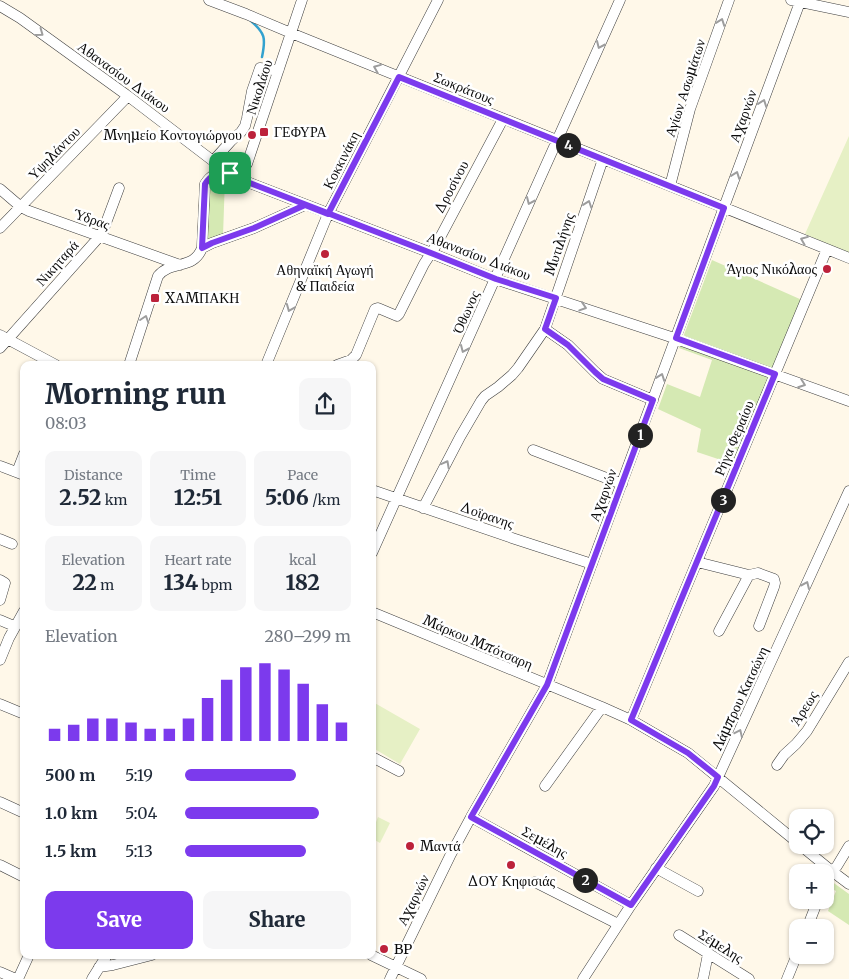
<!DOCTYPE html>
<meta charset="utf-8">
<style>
:root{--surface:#fff;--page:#f6f6f7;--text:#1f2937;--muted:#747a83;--accent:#7c3aed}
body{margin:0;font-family:Merriweather,serif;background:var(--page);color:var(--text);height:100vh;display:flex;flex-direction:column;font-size:19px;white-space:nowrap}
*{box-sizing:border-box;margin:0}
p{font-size:16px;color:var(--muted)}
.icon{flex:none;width:28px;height:28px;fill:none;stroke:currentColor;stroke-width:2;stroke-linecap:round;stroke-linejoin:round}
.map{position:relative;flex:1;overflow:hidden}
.sheet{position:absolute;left:20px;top:361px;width:356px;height:598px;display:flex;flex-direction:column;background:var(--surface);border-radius:10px;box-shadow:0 1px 4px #0004}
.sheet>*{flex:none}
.buttons{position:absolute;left:789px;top:809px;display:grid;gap:10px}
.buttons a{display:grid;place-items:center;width:45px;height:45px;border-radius:10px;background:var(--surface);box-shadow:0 1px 4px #0004;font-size:25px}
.pin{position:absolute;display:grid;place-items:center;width:42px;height:42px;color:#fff;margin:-21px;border-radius:10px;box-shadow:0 2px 8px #0006}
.km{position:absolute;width:25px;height:25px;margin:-12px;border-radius:50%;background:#222;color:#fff;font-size:14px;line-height:25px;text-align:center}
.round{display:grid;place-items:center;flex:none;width:52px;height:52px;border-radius:10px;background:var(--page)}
.overview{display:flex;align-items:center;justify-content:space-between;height:85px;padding:0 25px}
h1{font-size:28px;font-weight:800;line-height:38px}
.metrics{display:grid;grid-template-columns:repeat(3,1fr);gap:8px;height:85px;padding:5px 25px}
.metrics div{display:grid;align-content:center;border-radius:10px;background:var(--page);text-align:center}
.metrics b{font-size:21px;font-weight:800}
.metrics small{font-size:14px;font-weight:400}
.metrics p{font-size:14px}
.chart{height:140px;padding:10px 25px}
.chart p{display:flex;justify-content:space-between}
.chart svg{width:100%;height:90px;margin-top:5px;stroke:var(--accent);stroke-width:6}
.action{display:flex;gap:10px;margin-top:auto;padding:10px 25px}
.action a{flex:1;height:58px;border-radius:10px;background:var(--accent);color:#fff;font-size:20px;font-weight:800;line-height:58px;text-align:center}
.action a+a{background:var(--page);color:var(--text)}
ul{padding:0 25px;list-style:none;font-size:16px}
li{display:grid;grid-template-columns:80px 60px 1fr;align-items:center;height:38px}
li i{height:12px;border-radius:6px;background:var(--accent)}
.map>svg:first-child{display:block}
</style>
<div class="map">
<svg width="849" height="979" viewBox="0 0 849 979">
<rect width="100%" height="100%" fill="#fff8e9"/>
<path fill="#d5e9b3" d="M219,178H225L223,236L206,242L208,187L213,181Z
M712,260L802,300L733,464L697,452L701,429L658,409L667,384L700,397L712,360L679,348Z
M831,881L849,894V925L828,911L836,891L826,886Z"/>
<path fill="#e6f0c5" d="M849,136V254L805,234Z
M373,702L420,729L400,764L373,748Z
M378,817L390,823L380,843L373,839V830Z"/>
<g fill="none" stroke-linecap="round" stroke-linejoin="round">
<path stroke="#33a2cf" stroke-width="2.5" d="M251,21C265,33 266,38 262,57"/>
<defs>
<path id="minor" d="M209,0L246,14L291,33L849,258
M791,0L849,12
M0,6L20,18L128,96L213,161L242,180L431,253L495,279L668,336L849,401
M213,161L231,141L241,132L245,126L247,118L252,91L260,68L273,70L279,69
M670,186L690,109L729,0
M0,189L21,207L29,211L180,265
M0,228L128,96
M202,248L212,243L254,228L305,205
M545,329L568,345L595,372L603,379L653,400
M0,335L56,365
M0,348L100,236L103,231L119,188
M129,365L158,276C171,260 194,270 202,248L205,184C207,181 210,177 214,175C226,170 236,177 247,164L302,0
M266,365L328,214L438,0
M337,365L351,360L356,355L375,309L378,308L397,316L399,314L424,264L435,247L503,119
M533,450L622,484
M0,466L24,475
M17,472L24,454
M372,490L515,539L592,564
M423,508L460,437L481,401L485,396L498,387L512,375L518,368L545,329L603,159
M0,539L12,544
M372,553L620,0
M697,562L749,575L758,573L774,579L775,583L774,587L759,626
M0,580L5,583L0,600
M372,612L602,707L631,720L688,753L798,843
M0,620L14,626
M719,631L749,575
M0,660L9,638L24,611
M0,704L24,714
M631,720L827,249
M372,757L399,771
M777,765L784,755L796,744L807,731L849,662
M545,786L602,707
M0,802L24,813
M471,817L631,905
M800,845L833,872L849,884
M0,865L24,877
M656,868L698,891
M825,880L837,866L849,846
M535,882L618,924
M807,928L818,900
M679,935L749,979
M371,955L421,979
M99,967L113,965L152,955
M0,972L16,979
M18,979L29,955
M92,979L107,955
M390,979L450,856L471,817L547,685L800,2
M583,979L631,905L714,786L849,491
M703,979L708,954
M787,979L798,952"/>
</defs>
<use href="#minor" stroke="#3e3e3e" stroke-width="11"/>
<use href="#minor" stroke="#fff" stroke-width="10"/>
</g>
<defs><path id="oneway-chevron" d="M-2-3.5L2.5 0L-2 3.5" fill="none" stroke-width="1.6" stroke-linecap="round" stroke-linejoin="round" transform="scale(1.25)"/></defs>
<g stroke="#9d9d9d">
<use href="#oneway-chevron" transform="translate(721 22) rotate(-70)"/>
<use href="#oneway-chevron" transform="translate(40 33) rotate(36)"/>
<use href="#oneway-chevron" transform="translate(600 45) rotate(114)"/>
<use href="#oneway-chevron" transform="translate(377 68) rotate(-158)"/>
<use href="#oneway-chevron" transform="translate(763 103) rotate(-70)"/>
<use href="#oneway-chevron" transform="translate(736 175) rotate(-70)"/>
<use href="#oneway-chevron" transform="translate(530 201) rotate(114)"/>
<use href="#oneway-chevron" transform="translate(588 204) rotate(-71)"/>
<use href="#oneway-chevron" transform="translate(804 240) rotate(-158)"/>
<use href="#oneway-chevron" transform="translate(583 307) rotate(18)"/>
<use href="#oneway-chevron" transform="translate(290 308) rotate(112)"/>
<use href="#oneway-chevron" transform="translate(145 319) rotate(-72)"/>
<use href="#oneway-chevron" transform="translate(464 349) rotate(114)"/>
<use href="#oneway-chevron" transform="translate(661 377) rotate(-70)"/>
<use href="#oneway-chevron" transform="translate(802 384) rotate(20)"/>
<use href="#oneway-chevron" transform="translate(446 464) rotate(-62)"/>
<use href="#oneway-chevron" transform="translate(806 585) rotate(-66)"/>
<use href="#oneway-chevron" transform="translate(739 733) rotate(-65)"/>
</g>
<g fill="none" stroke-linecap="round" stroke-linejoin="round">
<defs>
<path id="route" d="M230,173L242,180L431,253L496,279L556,298L545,329L568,345L595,372L603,379L653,400L547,685L471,817L631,905L714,786L718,777L688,753L631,720L775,374L676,338L724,208L399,77L328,214L305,205L254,228L212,243L202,248L205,184C212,173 218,174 230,173"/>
</defs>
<use href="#route" stroke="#fff" stroke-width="10"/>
<use href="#route" stroke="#7c3aed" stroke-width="6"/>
</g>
<g fill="#bc223b" stroke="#fff" stroke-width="2">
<rect x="259" y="127" width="10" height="10" rx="2.5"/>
<circle cx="252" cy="135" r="5"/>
<circle cx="325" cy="254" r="5"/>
<circle cx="827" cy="269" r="5"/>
<rect x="150" y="293" width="10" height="10" rx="2.5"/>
<circle cx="410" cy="846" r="5"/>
<circle cx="511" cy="865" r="5"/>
<circle cx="384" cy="949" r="5"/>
</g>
<g text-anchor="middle" stroke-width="5" stroke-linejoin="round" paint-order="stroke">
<g font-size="14" fill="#0b0b0b" stroke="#fff">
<text transform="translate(124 77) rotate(36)" y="5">Αθανασίου Διάκου</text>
<text transform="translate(259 87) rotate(-72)" y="5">Νικολάου</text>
<text transform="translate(464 88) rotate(22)" y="5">Σωκράτους</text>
<text transform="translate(685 88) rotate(-72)" y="5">Αγίων Ασωμάτων</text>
<text transform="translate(743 116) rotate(-70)" y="5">Αχαρνών</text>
<text transform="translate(54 153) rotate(-46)" y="5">Υψηλάντου</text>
<text transform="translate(341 160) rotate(-63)" y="5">Κοκκινάκη</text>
<text transform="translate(451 187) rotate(-62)" y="5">Δροσίνου</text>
<text transform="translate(92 219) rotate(19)" y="5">Ύδρας</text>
<text transform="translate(559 244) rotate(-71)" y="5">Μυτιλήνης</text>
<text transform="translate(479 256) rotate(21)" y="5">Αθανασίου Διάκου</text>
<text transform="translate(57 263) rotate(-48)" y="5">Νικηταρά</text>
<text transform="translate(466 312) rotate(-66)" y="5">Όθωνος</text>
<text transform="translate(734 438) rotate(-67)" y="5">Ρήγα Φεραίου</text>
<text transform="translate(603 495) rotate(-70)" y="5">Αχαρνών</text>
<text transform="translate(487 515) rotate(19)" y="5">Δοϊρανης</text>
<text transform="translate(478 642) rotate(23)" y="5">Μάρκου Μπότσαρη</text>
<text transform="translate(740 698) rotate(-65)" y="5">Λάμπρου Κατσώνη</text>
<text transform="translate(804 708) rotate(-58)" y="5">Άρεως</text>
<text transform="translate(545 842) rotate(29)" y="5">Σεμέλης</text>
<text transform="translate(413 900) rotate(-64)" y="5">Αχαρνών</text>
<text transform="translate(721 946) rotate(32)" y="5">Σέμελης</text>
</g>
<g font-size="14" fill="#0b0b0b" stroke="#fff" text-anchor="start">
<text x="274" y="137">ΓΕΦΥΡΑ</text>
<text x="242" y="140" text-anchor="end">Μνημείο Κοντογιώργου</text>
<text x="817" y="274" text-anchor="end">Άγιος Νικόλαος</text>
<text x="325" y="275" text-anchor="middle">Αθηναϊκή Αγωγή<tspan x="325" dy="16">&amp; Παιδεία</tspan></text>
<text x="165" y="303">ΧΑΜΠΑΚΗ</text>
<text x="420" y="851">Μαντά</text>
<text x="511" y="886" text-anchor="middle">ΔΟΥ Κηφισιάς</text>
<text x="394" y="954">BP</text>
</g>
</g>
</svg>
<div class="buttons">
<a><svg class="icon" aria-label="locate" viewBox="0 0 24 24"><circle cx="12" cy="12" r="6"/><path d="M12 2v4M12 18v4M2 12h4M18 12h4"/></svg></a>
<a>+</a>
<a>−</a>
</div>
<div class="pin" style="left:230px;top:173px;background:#1e9e55"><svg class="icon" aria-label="arrive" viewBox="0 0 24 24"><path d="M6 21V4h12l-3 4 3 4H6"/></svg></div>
<b class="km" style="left:640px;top:435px">1</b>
<b class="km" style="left:585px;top:880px">2</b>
<b class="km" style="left:723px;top:500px">3</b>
<b class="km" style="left:568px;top:145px">4</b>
<section class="sheet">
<div class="overview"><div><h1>Morning run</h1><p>08:03</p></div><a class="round"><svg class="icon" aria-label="share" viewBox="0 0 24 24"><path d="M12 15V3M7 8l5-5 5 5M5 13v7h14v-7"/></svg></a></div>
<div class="metrics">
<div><p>Distance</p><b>2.52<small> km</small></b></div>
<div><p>Time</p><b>12:51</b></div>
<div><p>Pace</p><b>5:06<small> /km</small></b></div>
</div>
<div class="metrics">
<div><p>Elevation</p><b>22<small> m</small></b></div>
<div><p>Heart rate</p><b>134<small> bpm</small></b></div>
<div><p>kcal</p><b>182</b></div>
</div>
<div class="chart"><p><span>Elevation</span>280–299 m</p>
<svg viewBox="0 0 160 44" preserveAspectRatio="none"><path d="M5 44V38M15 44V36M25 44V33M35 44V33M45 44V35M55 44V38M65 44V38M75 44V33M85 44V23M95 44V14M105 44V8M115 44V6M125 44V9M135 44V16M145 44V26M155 44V35"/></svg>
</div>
<ul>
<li><b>500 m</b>5:19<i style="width:67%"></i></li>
<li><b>1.0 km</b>5:04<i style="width:81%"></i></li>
<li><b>1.5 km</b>5:13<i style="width:73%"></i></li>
</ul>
<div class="action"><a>Save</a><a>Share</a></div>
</section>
</div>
